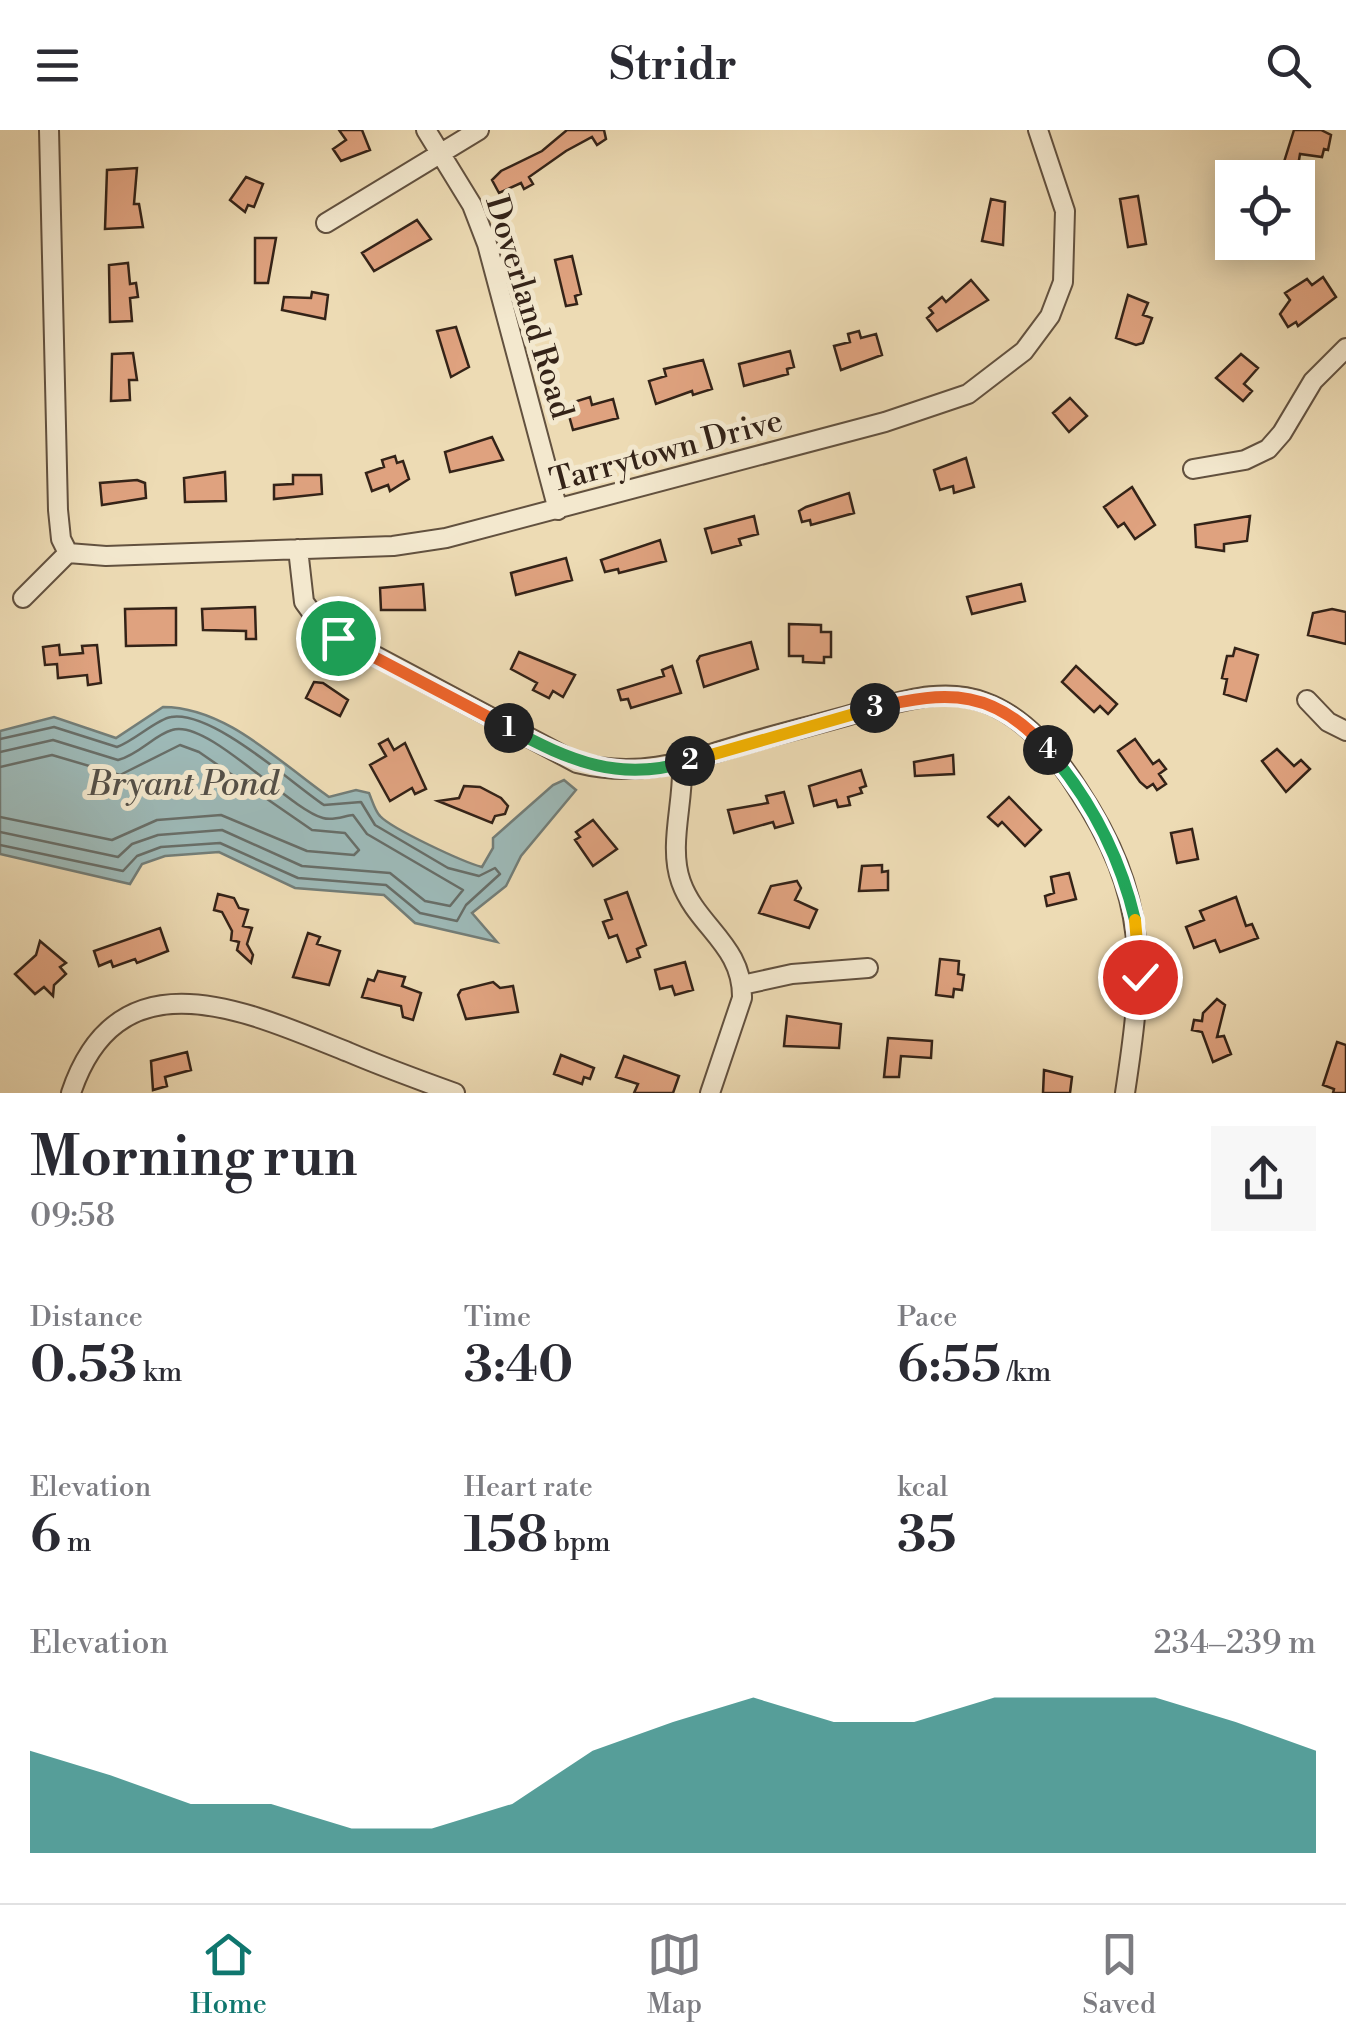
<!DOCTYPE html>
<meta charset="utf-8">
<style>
:root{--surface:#fff;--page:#f7f7f7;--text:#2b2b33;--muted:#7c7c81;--line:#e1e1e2;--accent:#0f766e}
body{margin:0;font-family:"Libre Bodoni",serif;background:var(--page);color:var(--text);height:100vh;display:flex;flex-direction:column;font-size:38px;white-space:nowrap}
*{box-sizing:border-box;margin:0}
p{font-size:32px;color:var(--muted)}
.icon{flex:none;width:55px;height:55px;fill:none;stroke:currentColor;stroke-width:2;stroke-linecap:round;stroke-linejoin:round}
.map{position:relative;height:963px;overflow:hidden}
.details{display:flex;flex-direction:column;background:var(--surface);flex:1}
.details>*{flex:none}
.buttons{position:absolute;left:1215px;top:30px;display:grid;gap:20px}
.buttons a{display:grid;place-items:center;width:100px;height:100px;border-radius:0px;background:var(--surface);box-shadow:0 5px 25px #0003;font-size:50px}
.pin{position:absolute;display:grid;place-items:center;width:85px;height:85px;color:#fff;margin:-42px;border:5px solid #fff;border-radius:50%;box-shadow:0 2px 10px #0007}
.km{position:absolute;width:50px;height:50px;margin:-25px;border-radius:50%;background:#222;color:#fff;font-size:28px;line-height:50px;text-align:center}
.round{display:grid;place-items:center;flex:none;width:105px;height:105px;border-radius:0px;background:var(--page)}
.summary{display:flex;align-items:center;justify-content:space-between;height:170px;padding:0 30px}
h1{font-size:55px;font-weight:600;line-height:75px}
.stats{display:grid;grid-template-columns:repeat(3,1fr);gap:15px;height:170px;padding:10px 30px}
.stats div{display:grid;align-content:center}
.stats b{font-size:50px;font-weight:600}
.stats small{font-size:28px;font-weight:400}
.stats p{font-size:28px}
.chart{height:280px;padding:20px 30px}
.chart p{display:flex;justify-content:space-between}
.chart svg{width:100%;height:180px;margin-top:10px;fill:var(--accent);opacity:.7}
header{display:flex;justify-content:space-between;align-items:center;height:130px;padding:0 30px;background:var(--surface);font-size:45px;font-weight:600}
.menu{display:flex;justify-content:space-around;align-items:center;height:140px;border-top:2px solid var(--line);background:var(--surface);font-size:28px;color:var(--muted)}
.menu a{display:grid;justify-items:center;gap:5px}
.menu .selected{color:var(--accent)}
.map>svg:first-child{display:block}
</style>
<header><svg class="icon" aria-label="menu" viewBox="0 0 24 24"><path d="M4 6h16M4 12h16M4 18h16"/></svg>Stridr<svg class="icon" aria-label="search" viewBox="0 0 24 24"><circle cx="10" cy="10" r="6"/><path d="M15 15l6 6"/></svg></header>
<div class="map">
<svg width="1346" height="963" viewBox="0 0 1346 963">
<rect width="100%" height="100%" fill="#eddbb4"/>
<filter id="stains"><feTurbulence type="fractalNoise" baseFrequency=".002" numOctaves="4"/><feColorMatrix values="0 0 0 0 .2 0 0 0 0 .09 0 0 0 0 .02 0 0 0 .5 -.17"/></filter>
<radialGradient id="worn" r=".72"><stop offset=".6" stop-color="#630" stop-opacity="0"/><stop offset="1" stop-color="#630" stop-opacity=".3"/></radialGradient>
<path fill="#9db9b7" stroke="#737d77" stroke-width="2.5" d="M163,577C226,577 279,632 329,667L356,660L369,663C372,670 375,681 380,686C392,699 463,732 482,737L493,718V708L553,655L564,650L576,660L521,726L506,756L472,783L497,812L415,793L384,765L295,758L219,722L165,726L142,734L130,754L0,724V601L54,587L116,608Z"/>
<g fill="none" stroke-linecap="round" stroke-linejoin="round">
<path stroke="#686e68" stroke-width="2.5" d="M0,609L54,597L117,617C134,611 157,589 171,587C212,580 290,652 324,675L361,672L375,695L448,738L479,746L495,738L500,744L466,775L457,791L420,783L386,755L298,748L220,713L161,717L137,726L123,741L0,715
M0,622L53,610L118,630C140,624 154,605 172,600C207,588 289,679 323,688C333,691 344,686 353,685L367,704L463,760L450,776L425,771L390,743L302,736L222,700L158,705L132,714L118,727L0,702
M0,637L52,625L120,645L180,615L199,622L312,700L345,703L359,720L354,725L307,721L221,685L157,690L112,710L0,687"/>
</g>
<path fill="#dfa27f" stroke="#342318" stroke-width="2.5" d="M339,0H362L370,20L341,31L333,19L346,10Z
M567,0H604L606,9L597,15L592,7L566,21L529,47L533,54L524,59L521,53L499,63L492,50L501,41L542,21Z
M1294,0H1321L1331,5L1328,20L1324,19L1322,27L1300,24L1296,48H1279Z
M137,38L134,74H139L143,97L105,99L107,40Z
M246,47L263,54L254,77L248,75L245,82L230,70Z
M1138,66L1146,114L1128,117L1120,69Z
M991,69L1005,72L1003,115L982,111Z
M417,90L431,109L374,141L362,123Z
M255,108H276L268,153H255Z
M572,126L581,164L575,166L577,174L566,176L555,130Z
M128,133L130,154L136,153L138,167L130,168L132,191L110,192L109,135Z
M1323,147L1336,167L1298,196L1296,192L1288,197L1280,184L1290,170L1285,163L1307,149L1312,155Z
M971,150L988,170L937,201L927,188L933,183L929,178L942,167L946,172Z
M312,162L328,165L325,189L282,180L284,167L311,168Z
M1128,165L1148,173L1143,185L1152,188L1143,213L1136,215L1116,208Z
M456,197L469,237L451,247L437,201Z
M859,201L861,208L876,204L882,225L841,240L834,216L850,212L848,204Z
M790,221L794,237L787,239L788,244L744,256L739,234Z
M133,223L137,250H129L130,270L111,271L112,224Z
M1241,224L1258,238L1244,254L1252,261L1243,271L1216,248Z
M703,230L712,259L693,265L692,261L656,274L649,251L666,246L664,239Z
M590,267L592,275L613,269L618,288L573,300L568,282L577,279L574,272Z
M1070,268L1087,286L1069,302L1053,283Z
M492,307L503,330L450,342L445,322Z
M395,326L397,333L403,331L409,349L390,361L388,355L372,361L366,343L384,337L382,330Z
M966,328L974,357L954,363L953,356L940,360L934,340Z
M225,342L226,371L185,372L184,348Z
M293,345H321L322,364L274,369V355L293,354Z
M137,350L145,353L146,368L102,375L100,353Z
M1132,357L1155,395L1135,409L1124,393L1118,397L1104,377Z
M849,363L854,383L811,395L810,390L802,392L799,381L806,377Z
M754,386L758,404L739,409L741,415L712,423L705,399Z
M1250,386L1247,411L1224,414V421L1196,417L1195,395Z
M660,410L666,431L619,443L618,439L605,442L601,430Z
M566,428L572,450L516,465L511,443Z
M423,454L425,480H381L380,458Z
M1021,454L1025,471L972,484L967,467Z
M255,477L256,509H246V501L203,500L202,479Z
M176,478V515L126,516L125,479Z
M1332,479L1346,482V514L1308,505L1313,483Z
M789,494L821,495V502H831V527H824V533L803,532V526H789Z
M751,512L758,539L704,557L697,531L700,526Z
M59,515L60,525L83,523L82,516L97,515L101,553L88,555L87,545L58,548L57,534L45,535L43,517Z
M1235,518L1258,525L1246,571L1224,564L1227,549L1222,548L1227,526H1233Z
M519,522L575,545L563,567L553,561L549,568L533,560L537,553L511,539Z
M672,536L681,563L631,578L628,569L621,570L618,560L664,546L662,540Z
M1076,536L1117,574L1108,584L1100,576L1094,582L1062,552Z
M314,552L323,553L348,570L340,586L306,568Z
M388,609L394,620L405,613L426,659L415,664L412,658L390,671L370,635L386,626L379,614Z
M1135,609L1153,634L1159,630L1166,639L1159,644L1166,654L1157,660L1153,654L1147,658L1140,652L1118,621Z
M1277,619L1294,636L1301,630L1310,639L1286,662L1262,631Z
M953,625L954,644L915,646L914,632Z
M861,640L866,656L860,658L862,663L848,667L850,675L838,677L836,670L814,676L809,656Z
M464,656L480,657L501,668L508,676L505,684L495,686L492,693L438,671L459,668Z
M784,662L793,693L775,698L773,692L734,703L728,680L768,673L766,666Z
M1009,667L1041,700L1025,716L1002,692L998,696L988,687Z
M593,690L617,719L593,736L575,710L580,707L576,702Z
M1192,699L1198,729L1177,733L1171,703Z
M882,735V742L888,741V760L859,761L862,736Z
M1069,743L1076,769L1047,776L1045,766L1054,763L1051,747Z
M797,751L801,758L795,770L817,780L809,798L759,783L771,756Z
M627,762L646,815L637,819L640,827L627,832L617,805L609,808L603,792L612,789L605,770Z
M218,764L234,768L239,778L248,780L243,796L252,798L247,814L253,825L251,833L237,820L239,812L231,810L232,801L222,782L214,780Z
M1236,767L1246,796L1252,794L1258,808L1220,822L1215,810L1194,818L1186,797L1204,790L1200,781Z
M160,798L168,821L137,833L135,829L113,837L111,831L99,836L94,821Z
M308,803L320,807L317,814L340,821L329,855L293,847Z
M40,811L66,833L60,837L66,844L54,855L53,866L44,857L35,864L15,844L36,825Z
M940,829L959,831L958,844L964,845L962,860L954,859L953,867L936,865Z
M685,832L693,860L675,865L672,856L660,859L655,840Z
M378,841L405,847L402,856L421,863L413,890L403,887L401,876L362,867L368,849L374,851Z
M493,852L500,858L513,856L518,882L466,889L458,865L461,860Z
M1217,869L1225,875L1217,907L1224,906L1231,924L1213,932L1202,902L1192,900L1194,890L1202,891L1203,883Z
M787,886L841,894L839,918L784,916Z
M888,908L932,911L931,928L901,926L899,947H884Z
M1337,912L1346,915V963H1333L1334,959L1323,955Z
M187,922L191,940L165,947L167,956L153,960L151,931Z
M561,925L594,938L590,949L584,947L582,954L554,944Z
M624,926L679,946L673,963H634L638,954L616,947Z
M1044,940L1072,947L1070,963H1043Z"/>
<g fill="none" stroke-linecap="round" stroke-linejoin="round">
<defs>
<path id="minor" d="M49,0L58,380L61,409L68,423
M426,0L472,75L487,114L558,380
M326,93L479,0
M1193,339L1245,330L1268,319L1282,303L1313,251L1346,218
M298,419L304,472L323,498L577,633C637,648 682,633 740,615C781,603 823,593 864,581C903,571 944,557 984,572C1024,586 1054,622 1077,658C1150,768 1144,838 1125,963
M68,423L106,426L393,416L446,408L885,292L968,264L1024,221L1050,186L1063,152L1065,81L1038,0
M23,468L68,423
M1307,570L1328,592L1346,601
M682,634C684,672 668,716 681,752C697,797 743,815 742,868L710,963
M742,855L792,844L868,838
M71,963C119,820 248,882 348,922C383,937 419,950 455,963"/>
</defs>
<use href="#minor" stroke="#62513f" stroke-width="22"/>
<use href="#minor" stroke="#f3e8ce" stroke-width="18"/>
</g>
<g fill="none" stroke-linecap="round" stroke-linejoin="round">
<defs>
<path id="split-1" d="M338,508L509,598"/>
<path id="split-2" d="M509,598C570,631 620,653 690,631"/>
<path id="split-3" d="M690,631L875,578"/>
<path id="split-4" d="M875,578C949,559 996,560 1048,620"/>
<path id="split-5" d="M1048,620C1091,670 1120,726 1135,790"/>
<path id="split-6" d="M1135,790L1140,847"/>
</defs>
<use href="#split-1" stroke="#fff" stroke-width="20"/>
<use href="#split-2" stroke="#fff" stroke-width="20"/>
<use href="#split-3" stroke="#fff" stroke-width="20"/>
<use href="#split-4" stroke="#fff" stroke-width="20"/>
<use href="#split-5" stroke="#fff" stroke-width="20"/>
<use href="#split-6" stroke="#fff" stroke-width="20"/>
<use href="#split-1" stroke="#f0652b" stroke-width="12"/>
<use href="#split-2" stroke="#22a559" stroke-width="12"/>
<use href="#split-3" stroke="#f5b400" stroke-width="12"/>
<use href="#split-4" stroke="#f0652b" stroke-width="12"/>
<use href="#split-5" stroke="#22a559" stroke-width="12"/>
<use href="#split-6" stroke="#f5b400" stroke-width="12"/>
</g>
<g text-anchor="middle" stroke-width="10" stroke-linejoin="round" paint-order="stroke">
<g font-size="32" fill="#342318" stroke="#f3e8ce">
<text transform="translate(530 177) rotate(73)" y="11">Doverland Road</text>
<text transform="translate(666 320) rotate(-15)" y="11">Tarrytown Drive</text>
</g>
<g font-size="35" font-style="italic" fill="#545048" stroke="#f3e8ce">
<text x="183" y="665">Bryant Pond</text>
</g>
</g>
<rect width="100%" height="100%" filter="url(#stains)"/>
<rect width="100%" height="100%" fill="url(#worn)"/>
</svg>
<div class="buttons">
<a><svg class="icon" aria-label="locate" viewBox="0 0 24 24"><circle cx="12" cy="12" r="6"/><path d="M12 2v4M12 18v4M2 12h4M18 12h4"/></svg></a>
</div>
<div class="pin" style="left:338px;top:508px;background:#1e9e55"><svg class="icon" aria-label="arrive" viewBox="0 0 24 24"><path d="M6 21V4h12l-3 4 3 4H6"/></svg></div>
<div class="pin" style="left:1140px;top:847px;background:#d93025"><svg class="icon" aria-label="check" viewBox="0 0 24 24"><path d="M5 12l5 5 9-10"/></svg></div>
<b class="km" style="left:509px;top:598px">1</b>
<b class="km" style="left:690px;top:631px">2</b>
<b class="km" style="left:875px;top:578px">3</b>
<b class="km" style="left:1048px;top:620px">4</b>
</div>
<section class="details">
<div class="summary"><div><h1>Morning run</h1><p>09:58</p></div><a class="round"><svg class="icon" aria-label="share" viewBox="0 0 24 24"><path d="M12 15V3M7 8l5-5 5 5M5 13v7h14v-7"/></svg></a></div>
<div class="stats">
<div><p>Distance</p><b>0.53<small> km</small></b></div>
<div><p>Time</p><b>3:40</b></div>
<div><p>Pace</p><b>6:55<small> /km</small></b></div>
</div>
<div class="stats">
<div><p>Elevation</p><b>6<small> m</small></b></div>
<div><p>Heart rate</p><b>158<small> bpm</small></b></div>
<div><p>kcal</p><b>35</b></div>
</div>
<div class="chart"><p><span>Elevation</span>234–239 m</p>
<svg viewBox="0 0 160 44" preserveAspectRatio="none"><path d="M0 44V19L10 25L20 32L30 32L40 38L50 38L60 32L70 19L80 12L90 6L100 12L110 12L120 6L130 6L140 6L150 12L160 19V44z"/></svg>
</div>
</section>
<nav class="menu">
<a class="selected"><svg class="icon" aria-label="home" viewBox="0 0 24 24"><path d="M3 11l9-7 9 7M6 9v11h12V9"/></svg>Home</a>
<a><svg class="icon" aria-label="map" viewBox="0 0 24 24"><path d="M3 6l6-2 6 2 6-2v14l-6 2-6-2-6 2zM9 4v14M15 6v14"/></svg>Map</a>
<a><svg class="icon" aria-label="saved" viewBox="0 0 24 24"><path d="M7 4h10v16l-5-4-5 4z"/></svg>Saved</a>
</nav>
